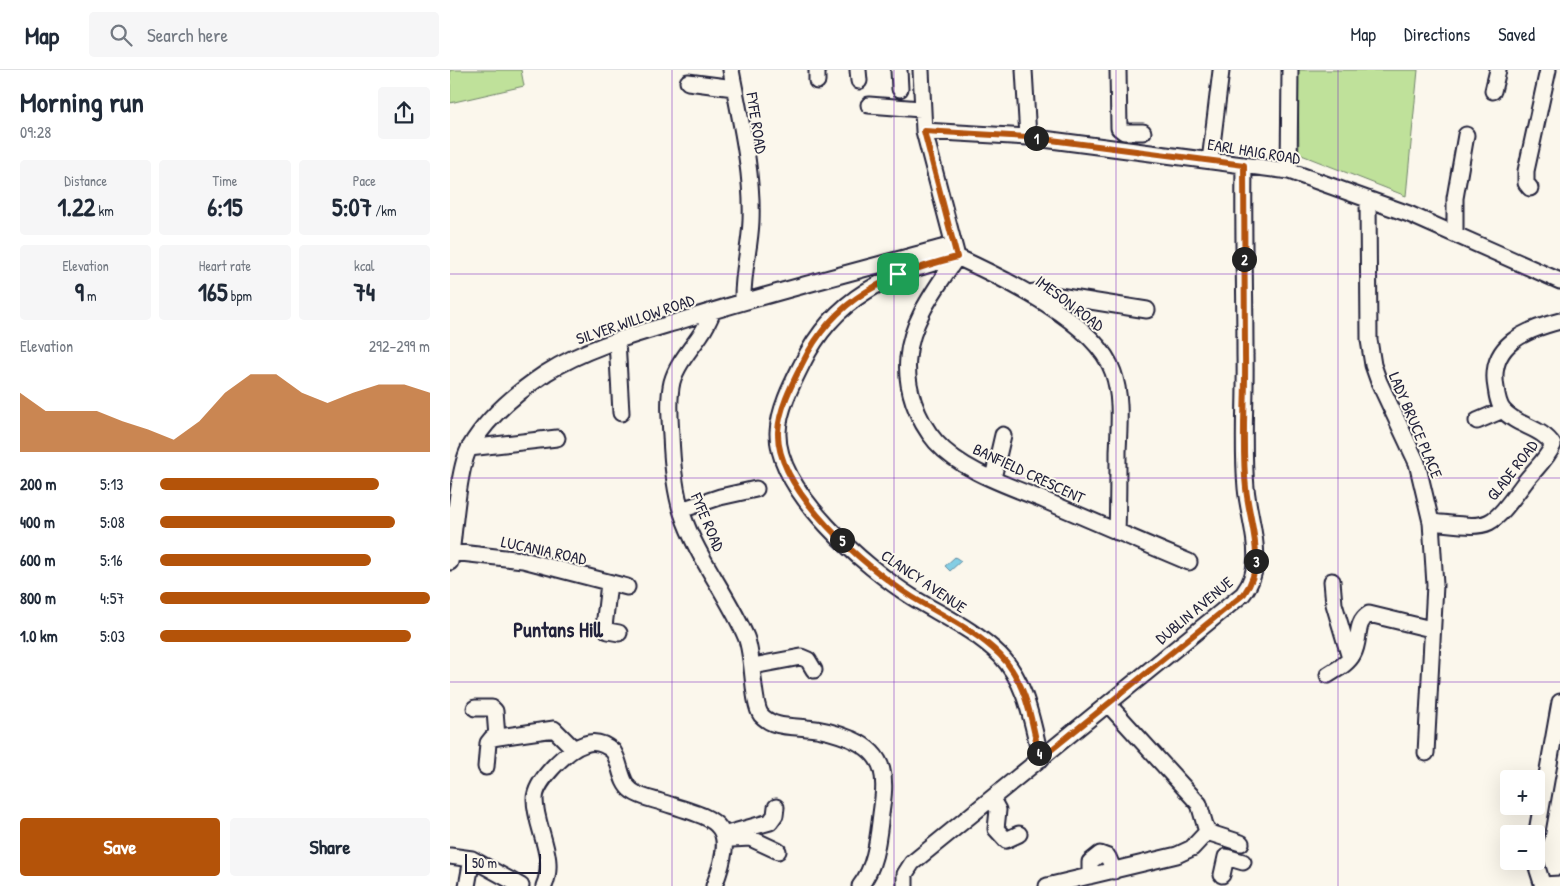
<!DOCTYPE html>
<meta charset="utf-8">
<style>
:root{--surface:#fff;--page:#f6f6f7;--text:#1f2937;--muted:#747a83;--line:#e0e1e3;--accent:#b45309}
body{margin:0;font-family:"Patrick Hand",sans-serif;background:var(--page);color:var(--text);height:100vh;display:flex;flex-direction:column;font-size:19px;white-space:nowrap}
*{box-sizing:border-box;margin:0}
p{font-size:16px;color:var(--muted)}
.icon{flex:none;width:28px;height:28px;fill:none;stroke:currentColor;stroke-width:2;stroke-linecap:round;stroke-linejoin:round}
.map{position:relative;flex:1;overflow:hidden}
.side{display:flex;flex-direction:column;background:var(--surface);width:450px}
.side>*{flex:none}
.fabs{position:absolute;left:1050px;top:700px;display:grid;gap:10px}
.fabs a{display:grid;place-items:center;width:45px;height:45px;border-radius:5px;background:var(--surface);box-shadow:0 5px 20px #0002;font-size:25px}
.scale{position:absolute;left:15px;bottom:12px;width:76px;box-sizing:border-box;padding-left:5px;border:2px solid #22223b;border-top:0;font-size:14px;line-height:18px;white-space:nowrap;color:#22223b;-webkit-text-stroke:4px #fbf7ec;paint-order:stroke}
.pin{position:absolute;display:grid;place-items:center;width:42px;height:42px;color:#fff;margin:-21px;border-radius:10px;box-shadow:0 2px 8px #0006}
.km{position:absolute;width:25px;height:25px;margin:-12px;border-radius:50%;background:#222;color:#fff;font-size:14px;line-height:25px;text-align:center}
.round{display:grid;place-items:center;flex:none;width:52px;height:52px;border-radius:5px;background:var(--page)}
.head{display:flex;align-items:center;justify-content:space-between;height:85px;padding:0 20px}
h1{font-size:28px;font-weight:700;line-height:38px}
.stats{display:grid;grid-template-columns:repeat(3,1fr);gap:8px;height:85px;padding:5px 20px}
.stats div{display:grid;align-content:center;border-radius:5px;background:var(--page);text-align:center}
.stats b{font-size:25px;font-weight:700}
.stats small{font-size:14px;font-weight:400}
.stats p{font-size:14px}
.chart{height:140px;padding:10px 20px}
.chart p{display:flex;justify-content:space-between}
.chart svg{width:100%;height:90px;margin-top:5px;fill:var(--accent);opacity:.7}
.cta{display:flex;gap:10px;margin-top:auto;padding:10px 20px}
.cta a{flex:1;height:58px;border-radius:5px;background:var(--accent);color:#fff;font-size:20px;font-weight:700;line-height:58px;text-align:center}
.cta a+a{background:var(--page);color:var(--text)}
ul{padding:0 20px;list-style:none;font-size:16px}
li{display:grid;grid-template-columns:80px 60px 1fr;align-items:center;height:38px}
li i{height:12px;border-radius:6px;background:var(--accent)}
header{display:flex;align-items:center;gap:30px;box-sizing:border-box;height:70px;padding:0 25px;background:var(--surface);border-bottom:1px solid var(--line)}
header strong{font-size:24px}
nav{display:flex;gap:28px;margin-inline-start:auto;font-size:18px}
.search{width:350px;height:45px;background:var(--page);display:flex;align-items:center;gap:12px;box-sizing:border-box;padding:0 18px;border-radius:5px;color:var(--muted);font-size:19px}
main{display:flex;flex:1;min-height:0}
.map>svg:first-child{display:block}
</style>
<header>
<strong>Map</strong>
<div class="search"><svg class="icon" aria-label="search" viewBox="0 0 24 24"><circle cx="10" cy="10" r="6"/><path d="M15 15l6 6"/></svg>Search here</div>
<nav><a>Map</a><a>Directions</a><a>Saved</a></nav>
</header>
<main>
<section class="side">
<div class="head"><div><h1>Morning run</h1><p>09:28</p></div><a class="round"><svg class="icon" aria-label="share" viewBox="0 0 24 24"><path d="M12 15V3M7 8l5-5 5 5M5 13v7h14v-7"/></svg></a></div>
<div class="stats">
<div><p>Distance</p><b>1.22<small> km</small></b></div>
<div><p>Time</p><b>6:15</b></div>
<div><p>Pace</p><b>5:07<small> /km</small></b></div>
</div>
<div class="stats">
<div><p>Elevation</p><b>9<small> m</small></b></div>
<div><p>Heart rate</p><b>165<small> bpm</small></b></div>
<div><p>kcal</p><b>74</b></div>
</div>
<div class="chart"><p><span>Elevation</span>292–299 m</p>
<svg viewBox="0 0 160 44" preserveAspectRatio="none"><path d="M0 44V15L10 24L20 24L30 24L40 29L50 33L60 38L70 29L80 15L90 6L100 6L110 15L120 20L130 15L140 11L150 11L160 15V44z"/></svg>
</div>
<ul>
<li><b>200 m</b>5:13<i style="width:81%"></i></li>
<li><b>400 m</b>5:08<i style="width:87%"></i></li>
<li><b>600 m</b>5:16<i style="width:78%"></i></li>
<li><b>800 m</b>4:57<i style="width:100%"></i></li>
<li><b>1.0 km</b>5:03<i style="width:93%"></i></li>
</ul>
<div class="cta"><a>Save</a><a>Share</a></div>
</section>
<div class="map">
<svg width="1110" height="816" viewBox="0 0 1110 816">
<rect width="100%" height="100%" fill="#fbf7ec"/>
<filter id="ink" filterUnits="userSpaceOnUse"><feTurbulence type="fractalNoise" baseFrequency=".02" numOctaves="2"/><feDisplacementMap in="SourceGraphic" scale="10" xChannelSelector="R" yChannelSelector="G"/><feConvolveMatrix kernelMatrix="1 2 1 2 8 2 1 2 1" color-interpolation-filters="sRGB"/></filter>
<g filter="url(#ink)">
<path fill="#bfe19a" stroke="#70826a" d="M0,0H71L74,16L0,33Z
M848,0H968L956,126L849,84Z"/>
<path fill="#84cee4" stroke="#5d89a0" d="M505,487L511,491L500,501L495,496Z"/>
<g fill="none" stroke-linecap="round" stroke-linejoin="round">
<defs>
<path id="minor" d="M281,0C290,49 303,101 301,151C300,178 292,204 293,231
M367,0V11
M408,0L409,11
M449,0L450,19
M471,0L474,61L506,183
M574,0L578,67
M668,0L669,58L674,62H693
M238,12L284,18
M1043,21L1048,0
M419,35L471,39
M474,61L578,67L839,101L959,144L1110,211
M760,91L771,1
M839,101L840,0
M1080,118L1076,113V101L1098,0
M918,129L919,270L923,295L929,312L967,393L981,452L985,515L976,683
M1005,164V128L1016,65
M507,187C439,203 384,227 352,294C342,314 329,339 328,362C326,421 416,498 462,527C491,545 525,560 550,585C577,613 582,653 591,689
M507,187C487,217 461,250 458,288C455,317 467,350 486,372C513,402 560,416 596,431C643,451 691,472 739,492
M507,187C553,208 646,252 663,302C672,327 669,355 668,382C668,408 668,435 667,462
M584,222L697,240
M263,241C260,248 256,257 251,264C241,279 227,294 222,312C218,329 220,348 221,365C222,392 224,418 232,443C247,488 278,525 296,567C304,586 302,633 311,645C323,658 341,656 357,658C372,659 386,663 401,669C438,685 436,709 431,744C428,768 426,797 410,816
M167,270L171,343
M1027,351L1053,340
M19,378L107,368
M543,408L553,365
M231,440L270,427L306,419
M981,452C1042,458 1038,462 1075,412C1084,400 1097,389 1103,375C1092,357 1066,356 1053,340C1048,334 1047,325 1046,318C1038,275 1075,260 1110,251
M2,482L73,490L177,517
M0,492C4,465 8,396 20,377C38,346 66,323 96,303C137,277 187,264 233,250C323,222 413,199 503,175
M882,511L884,534L900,588
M159,513L154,557L158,561L169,563
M303,596L351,587L358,590L364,600
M878,605C887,599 898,594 903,584C911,570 904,553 919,544L981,559
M25,638H42L45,641L47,667
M36,697L38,673L42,668L104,659L124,679
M542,729L548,740L546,759L556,770L569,764
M757,762L791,773
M273,765L320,752L325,745L326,737
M1086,767L1110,632
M282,769L300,768L328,781
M0,786L22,789L71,816
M1085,791L1093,816
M772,805L776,787L793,792
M640,806V792L650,784L658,787L664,801
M1092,815L1110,814
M17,816L22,789
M94,816C107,787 85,758 85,729C85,711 118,679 135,674C146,670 155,674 163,681C171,693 170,713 182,721C190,727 201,729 211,732C268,750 289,751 264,816
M455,816V804L462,793L793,524C818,492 799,453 796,418C792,373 796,329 795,285C795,222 793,158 794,95
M597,816L727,785L742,778L757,762L749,734L658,634"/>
</defs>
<use href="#minor" stroke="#22223b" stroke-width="19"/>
<use href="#minor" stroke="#fbf7ec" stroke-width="15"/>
</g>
</g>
<g fill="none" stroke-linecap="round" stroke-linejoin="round" filter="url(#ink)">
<defs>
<path id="route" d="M474,61L578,67L794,95C794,158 795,222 795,285C796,329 791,373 796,418C799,453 818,492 794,524L590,689C582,653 577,612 550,585C525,560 491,545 462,527C416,498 326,421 328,362C329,339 342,314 352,294C384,227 439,204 507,187Z"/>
</defs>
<use href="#route" stroke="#fff" stroke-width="10"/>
<use href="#route" stroke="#b45309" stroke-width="6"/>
</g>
<path fill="none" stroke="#7b2cbf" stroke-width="1" stroke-opacity="0.55" d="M222,0V816M444,0V816M666,0V816M888,0V816M0,204H1110M0,408H1110M0,612H1110"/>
<g text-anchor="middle" stroke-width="4" stroke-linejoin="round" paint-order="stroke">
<g font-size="16" fill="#22223b" stroke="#fbf7ec">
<text transform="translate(307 53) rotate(81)" y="6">FYFE ROAD</text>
<text transform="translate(804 81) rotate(9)" y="6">EARL HAIG ROAD</text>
<text transform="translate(620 233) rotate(37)" y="6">IMESON ROAD</text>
<text transform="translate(185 249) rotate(-19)" y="6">SILVER WILLOW ROAD</text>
<text transform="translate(966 355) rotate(67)" y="6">LADY BRUCE PLACE</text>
<text transform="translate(1062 400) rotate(-52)" y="6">GLADE ROAD</text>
<text transform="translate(579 403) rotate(25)" y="6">BANFIELD CRESCENT</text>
<text transform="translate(258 452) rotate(67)" y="6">FYFE ROAD</text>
<text transform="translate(94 480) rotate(12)" y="6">LUCANIA ROAD</text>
<text transform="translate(474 511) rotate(34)" y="6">CLANCY AVENUE</text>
<text transform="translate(744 540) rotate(-40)" y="6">DUBLIN AVENUE</text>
</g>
<g font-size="21" font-weight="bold" fill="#22223b" stroke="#fbf7ec">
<text x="108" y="567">Puntans Hill</text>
</g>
</g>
</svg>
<div class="fabs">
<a>+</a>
<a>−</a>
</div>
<div class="scale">50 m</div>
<div class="pin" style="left:448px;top:204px;background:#1e9e55"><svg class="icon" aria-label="arrive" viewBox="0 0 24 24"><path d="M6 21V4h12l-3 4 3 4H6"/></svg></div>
<b class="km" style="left:586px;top:68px">1</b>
<b class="km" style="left:794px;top:189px">2</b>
<b class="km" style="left:806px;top:491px">3</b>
<b class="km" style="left:589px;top:683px">4</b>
<b class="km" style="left:392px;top:470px">5</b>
</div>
</main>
